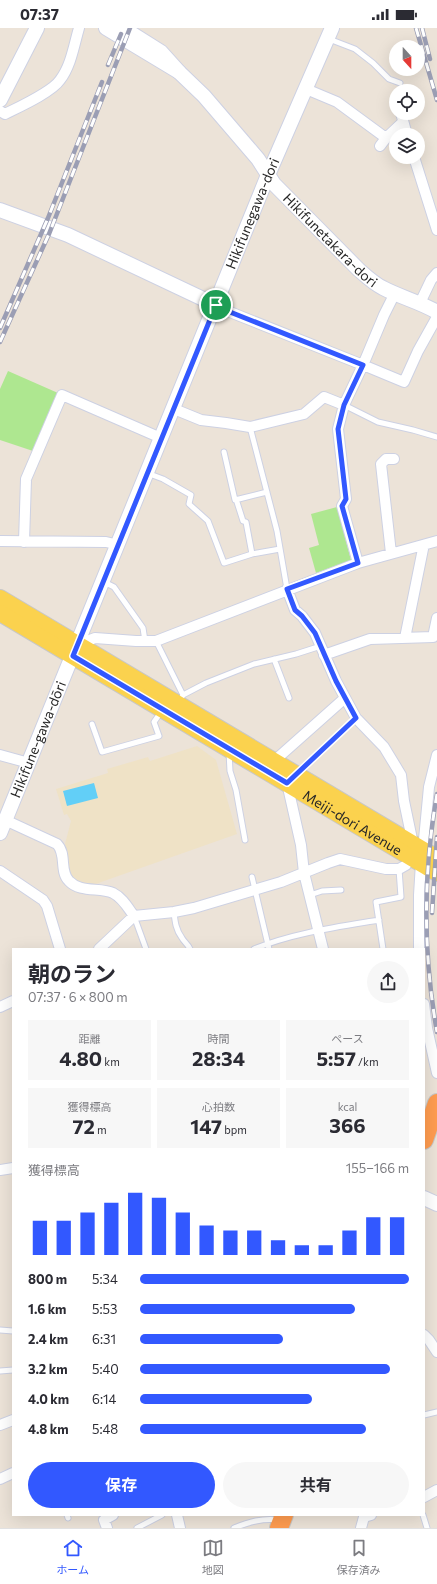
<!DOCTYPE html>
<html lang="ja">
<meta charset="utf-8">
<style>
:root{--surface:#fff;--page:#f7f7f7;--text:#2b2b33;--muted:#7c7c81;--line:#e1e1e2;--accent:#3258ff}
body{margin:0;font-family:Commissioner,"Noto Sans JP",sans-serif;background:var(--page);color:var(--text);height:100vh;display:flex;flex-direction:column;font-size:15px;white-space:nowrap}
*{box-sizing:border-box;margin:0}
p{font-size:13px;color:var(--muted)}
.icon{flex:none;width:22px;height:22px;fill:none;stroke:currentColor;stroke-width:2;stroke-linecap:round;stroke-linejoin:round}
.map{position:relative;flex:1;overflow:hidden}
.drawer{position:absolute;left:12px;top:920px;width:413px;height:568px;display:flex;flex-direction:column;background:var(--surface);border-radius:0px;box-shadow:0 4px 16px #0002}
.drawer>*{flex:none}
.needle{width:26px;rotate:159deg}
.tools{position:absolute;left:389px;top:12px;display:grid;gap:8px}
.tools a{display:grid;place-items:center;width:36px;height:36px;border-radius:50%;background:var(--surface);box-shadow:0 4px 16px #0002;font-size:20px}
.pin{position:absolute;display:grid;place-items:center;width:34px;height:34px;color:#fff;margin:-17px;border:2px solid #fff;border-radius:50%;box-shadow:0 1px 4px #0007}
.round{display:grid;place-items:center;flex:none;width:42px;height:42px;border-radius:21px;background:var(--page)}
.summary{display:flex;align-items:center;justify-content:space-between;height:68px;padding:0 16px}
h1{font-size:22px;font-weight:700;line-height:30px}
.stats{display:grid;grid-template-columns:repeat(3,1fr);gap:6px;height:68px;padding:4px 16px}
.stats div{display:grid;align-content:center;border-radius:0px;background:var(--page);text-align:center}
.stats b{font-size:20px;font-weight:700}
.stats small{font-size:11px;font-weight:400}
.stats p{font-size:11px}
.chart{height:112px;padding:8px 16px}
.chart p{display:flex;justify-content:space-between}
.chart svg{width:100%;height:72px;margin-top:4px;stroke:var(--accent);stroke-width:6}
.button{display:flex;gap:8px;margin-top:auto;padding:8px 16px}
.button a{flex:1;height:46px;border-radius:24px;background:var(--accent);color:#fff;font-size:16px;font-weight:700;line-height:46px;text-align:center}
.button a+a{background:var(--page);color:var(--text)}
ul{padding:0 16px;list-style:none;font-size:13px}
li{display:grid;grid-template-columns:64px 48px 1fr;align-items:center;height:30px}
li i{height:10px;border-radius:5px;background:var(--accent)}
.status{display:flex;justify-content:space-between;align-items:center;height:28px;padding:0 20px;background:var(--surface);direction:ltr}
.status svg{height:11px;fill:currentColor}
.menu{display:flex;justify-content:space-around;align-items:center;height:56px;border-top:1px solid var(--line);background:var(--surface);font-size:11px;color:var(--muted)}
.menu a{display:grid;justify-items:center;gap:2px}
.menu .active{color:var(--accent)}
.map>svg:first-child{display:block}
</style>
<div class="status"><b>07:37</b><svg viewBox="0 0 49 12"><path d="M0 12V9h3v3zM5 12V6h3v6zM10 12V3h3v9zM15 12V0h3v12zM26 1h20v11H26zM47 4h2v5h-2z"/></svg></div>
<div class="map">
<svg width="437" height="1500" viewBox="0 0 437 1500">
<rect width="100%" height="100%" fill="#ece3d8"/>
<path fill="#efe2c6" d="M197,718L216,732L237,806L90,858L76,854L68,844L67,824L65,816L71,793L67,786L64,787L56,761L108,745L107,741L148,729L150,733Z"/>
<path fill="#aee790" d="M8,343L58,365L33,423L0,412V361Z
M337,479L351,532L316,545L309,520L319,517L311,486Z"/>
<path fill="#62cff7" d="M94,755L98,770L67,778L63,763Z"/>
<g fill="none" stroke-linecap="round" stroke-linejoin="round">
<defs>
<path id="lane" d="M329,11L355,21L373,35L389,51L400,55
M344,377L378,394L413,402L437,409
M250,399L277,503L287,561
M224,424L235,472L267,464
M147,445L163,451L191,467L189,476L208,493L224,535L252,526L280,521
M236,471L243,493L246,494L252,526
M104,554L114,559L143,600L145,613
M156,613L183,667
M274,631L289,670
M179,675L183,667L206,655L254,636L296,626L321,618
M92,696L102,724L159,708L154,694L161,684
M229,724L230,743L236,762L245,812
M298,744L356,690
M252,849L269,921
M310,867L322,863L341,862
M174,884C175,894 176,902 182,910C184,914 188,916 190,921
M134,888L146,921
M254,921C293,905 337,899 379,892
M383,921L376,874L401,869L399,841
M0,1302L13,1303
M0,1343L13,1342
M424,1387L437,1384
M67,1487L68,1490
M423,1487L427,1500
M137,1500L162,1487
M234,1500C249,1494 262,1490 279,1492"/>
<path id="street" d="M306,61L337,74L386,110L380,118
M0,83L5,86C19,79 52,64 60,52C71,38 74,17 79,0
M401,85L407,107
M386,110L403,94
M414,129L437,202
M395,265L384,287L363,337L404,354L418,323L437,289
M420,275L431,252L437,245
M216,277L225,282L363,337L344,377L338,401L346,471L342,478L358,535
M174,381L201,392L226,395L250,399L304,386L324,369L344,377
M0,513L106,514L119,517
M24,514L26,451L62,367L161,410
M391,525L381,436L386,431H394
M287,561L295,582L302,588L315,605L336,653L356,690L384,719L401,747L404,773L413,816
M405,610L423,521V517
M77,617L95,610L136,613H156L358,535L437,513
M324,627L370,611L433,609L437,590
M0,727L29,735
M273,734L345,670
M287,755L301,817L304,845L323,921
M5,792L57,816C67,826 59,843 69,853C80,865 100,859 113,865C123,870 128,880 134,888
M423,822L429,759L437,727
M0,843L43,872L47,878L60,921
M99,921L134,888L174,884L194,880L281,854L328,835L340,831L386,841H399L406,837L410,829
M419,921V867L421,835
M424,976L427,1000L437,1045
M0,979L13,973
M0,1142L13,1140
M424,1307L429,1312L437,1324
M0,1397L13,1392
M0,1451L13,1445
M424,1469L437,1462
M177,1487L180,1500
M107,1500L104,1492L113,1487
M361,1500L364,1489L371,1487"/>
<g id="secondary">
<path d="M106,0L179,44L161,24L123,0"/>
<path id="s1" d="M179,44L204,68L258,131L274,156L358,241C366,248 373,255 383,260C400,269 420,274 437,284"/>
<path d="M0,72L37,0"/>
<path d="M0,182L68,207L216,277"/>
<path id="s2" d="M0,805L268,147L332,0"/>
<path d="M424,1170L437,1176"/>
</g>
<g id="primary">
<path d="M0,570L437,830"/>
<path id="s3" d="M0,585L437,845"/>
</g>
<path id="highway" d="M424,1112L437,1075
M279,1500L284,1487"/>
</defs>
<use href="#lane" stroke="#cdd1e3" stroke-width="7"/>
<use href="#street" stroke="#cdd1e3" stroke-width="12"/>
<use href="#secondary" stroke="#cdd1e3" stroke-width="16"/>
<use href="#primary" stroke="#c7c7c7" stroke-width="18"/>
<use href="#highway" stroke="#c7c7c7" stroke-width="20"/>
<use href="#lane" stroke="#fff" stroke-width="5"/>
<use href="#street" stroke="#fff" stroke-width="10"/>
<use href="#secondary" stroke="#fff" stroke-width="14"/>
<use href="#primary" stroke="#fbd24e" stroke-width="16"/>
<use href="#highway" stroke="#ff9c50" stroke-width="18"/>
<defs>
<path id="rail" d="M416,0L437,72
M422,0L430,31
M108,37L121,6
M0,300L48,190L102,54
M0,314L49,206L130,0
M437,766C423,845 423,926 437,1004
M432,885L437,809"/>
</defs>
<use href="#rail" stroke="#9b9eb4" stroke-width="4.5"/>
<use href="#rail" stroke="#fff" stroke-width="3" stroke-dasharray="9" stroke-linecap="butt"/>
</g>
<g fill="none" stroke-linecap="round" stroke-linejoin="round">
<defs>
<path id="route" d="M216,277L225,282L363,337L344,377L338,401L346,471L342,478L358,535L287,561L295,582L302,588L315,605L336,653L356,690L287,755L73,628Z"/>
</defs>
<use href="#route" stroke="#fff" stroke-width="8"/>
<use href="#route" stroke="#3258ff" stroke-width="5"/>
</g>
<g text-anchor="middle" stroke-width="3.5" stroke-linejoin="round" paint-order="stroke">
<g font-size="14" fill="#282828" stroke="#fff">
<text dy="5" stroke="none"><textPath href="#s2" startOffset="669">Hikifunegawa-dori</textPath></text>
<text dy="5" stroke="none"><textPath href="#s1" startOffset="227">Hikifunetakara-dori</textPath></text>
<text dy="5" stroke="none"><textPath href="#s2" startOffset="101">Hikifune-gawa-dōri</textPath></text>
<text dy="5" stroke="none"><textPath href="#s3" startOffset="410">Meiji-dori Avenue</textPath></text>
</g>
</g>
</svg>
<div class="tools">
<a><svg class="needle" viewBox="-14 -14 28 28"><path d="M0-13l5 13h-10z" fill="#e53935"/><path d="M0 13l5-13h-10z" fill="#7c7c81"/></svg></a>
<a><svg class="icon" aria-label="locate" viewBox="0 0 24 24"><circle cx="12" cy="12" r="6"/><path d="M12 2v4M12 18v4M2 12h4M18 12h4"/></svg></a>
<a><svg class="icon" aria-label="layers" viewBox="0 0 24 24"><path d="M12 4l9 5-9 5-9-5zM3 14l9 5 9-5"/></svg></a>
</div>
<div class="pin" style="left:216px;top:277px;background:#1e9e55"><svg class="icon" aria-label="arrive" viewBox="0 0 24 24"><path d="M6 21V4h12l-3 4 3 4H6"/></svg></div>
<section class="drawer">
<div class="summary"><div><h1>朝のラン</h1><p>07:37 · 6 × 800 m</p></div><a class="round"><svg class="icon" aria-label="share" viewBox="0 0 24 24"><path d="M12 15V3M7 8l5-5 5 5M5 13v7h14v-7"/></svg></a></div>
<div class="stats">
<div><p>距離</p><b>4.80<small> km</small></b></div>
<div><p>時間</p><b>28:34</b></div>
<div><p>ペース</p><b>5:57<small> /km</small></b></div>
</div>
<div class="stats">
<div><p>獲得標高</p><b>72<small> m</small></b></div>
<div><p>心拍数</p><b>147<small> bpm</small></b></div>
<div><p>kcal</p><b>366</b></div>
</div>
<div class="chart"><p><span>獲得標高</span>155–166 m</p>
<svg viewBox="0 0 160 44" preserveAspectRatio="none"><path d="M5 44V23M15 44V23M25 44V18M35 44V12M45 44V6M55 44V9M65 44V18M75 44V26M85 44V29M95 44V29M105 44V35M115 44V38M125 44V38M135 44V29M145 44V21M155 44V21"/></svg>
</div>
<ul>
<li><b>800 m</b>5:34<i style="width:100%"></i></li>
<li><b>1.6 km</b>5:53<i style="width:80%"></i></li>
<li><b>2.4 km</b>6:31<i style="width:53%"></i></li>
<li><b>3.2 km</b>5:40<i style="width:93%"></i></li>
<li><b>4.0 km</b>6:14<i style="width:64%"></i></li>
<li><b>4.8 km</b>5:48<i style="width:84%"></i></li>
</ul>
<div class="button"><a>保存</a><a>共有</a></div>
</section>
</div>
<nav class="menu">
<a class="active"><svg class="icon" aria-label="home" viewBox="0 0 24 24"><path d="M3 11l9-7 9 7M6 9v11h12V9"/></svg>ホーム</a>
<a><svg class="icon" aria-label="map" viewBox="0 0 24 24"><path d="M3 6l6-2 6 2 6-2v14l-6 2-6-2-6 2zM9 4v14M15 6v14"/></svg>地図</a>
<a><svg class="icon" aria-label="saved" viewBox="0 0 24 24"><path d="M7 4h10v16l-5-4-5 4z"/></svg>保存済み</a>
</nav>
